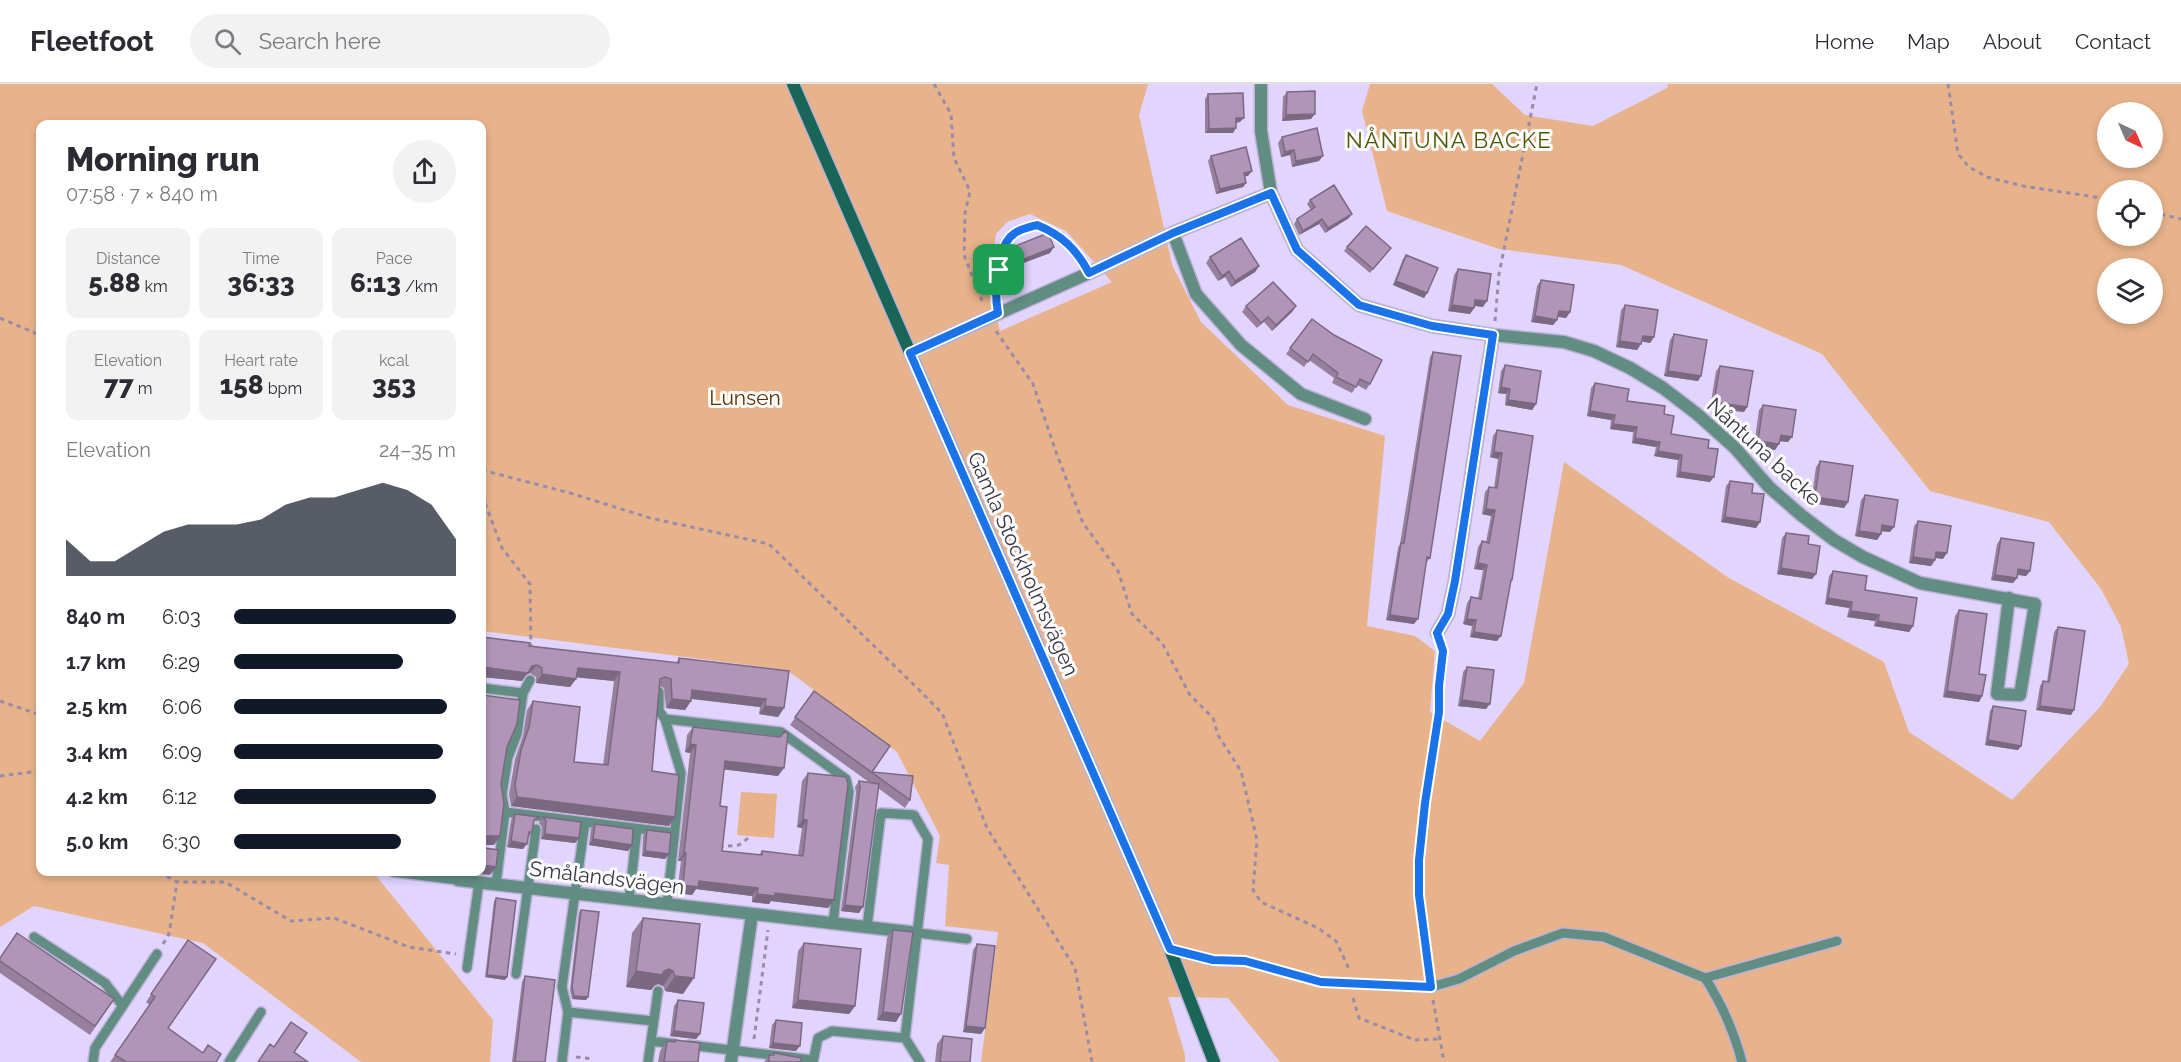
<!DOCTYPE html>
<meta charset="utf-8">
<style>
:root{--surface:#fff;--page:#f2f2f3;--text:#2b2b33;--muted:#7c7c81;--line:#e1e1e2;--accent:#111827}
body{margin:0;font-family:Raleway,sans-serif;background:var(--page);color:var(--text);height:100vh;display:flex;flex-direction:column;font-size:22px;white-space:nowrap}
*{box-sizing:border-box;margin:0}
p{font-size:20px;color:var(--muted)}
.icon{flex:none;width:33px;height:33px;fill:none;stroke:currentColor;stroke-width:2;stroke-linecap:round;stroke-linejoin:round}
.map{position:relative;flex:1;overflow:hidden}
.details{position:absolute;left:36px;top:36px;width:450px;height:756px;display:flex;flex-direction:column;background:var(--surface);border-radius:12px;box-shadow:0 3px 9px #0003}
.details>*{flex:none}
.needle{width:39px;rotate:136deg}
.fabs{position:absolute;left:2097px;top:18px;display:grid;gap:12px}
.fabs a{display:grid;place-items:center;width:66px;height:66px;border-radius:50%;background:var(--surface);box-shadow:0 3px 9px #0003;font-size:30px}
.pin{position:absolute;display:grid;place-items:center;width:51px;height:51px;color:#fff;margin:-26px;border-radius:12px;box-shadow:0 3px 9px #0006}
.round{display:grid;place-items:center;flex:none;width:63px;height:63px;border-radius:32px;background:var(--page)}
.summary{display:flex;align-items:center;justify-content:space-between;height:102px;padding:0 30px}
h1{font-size:33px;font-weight:800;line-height:45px}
.metrics{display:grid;grid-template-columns:repeat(3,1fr);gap:9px;height:102px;padding:6px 30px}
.metrics div{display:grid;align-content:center;border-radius:12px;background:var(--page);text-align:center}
.metrics b{font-size:26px;font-weight:800}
.metrics small{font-size:16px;font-weight:400}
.metrics p{font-size:16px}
.chart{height:168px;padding:12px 30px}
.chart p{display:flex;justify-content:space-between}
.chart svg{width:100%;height:108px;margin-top:6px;fill:var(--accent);opacity:.7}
ul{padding:0 30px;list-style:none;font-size:20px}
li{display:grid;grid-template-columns:96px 72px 1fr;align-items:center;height:45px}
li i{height:15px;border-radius:8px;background:var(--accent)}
header{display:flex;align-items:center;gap:36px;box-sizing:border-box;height:84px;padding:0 30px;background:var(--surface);border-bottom:2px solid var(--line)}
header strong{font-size:28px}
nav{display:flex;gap:33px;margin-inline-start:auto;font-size:21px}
.search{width:420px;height:54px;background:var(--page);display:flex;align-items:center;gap:15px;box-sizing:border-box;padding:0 21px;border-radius:33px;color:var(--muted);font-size:22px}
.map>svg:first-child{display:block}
</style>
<header>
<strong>Fleetfoot</strong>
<div class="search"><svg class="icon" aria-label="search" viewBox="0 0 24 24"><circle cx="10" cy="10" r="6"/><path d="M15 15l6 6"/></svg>Search here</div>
<nav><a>Home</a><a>Map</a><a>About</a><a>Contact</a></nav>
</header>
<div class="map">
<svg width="2181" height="978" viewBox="0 0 2181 978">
<rect width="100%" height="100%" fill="#e1d4fe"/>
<path fill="#e8b38b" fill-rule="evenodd" d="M0,0H1148L1139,31L1166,153L1172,181L1201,238L1288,321L1385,352L1367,542L1415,552L1435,567L1430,628L1480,657L1524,599L1564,378L1729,494L1884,578L1909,648L2012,716L2100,623L2129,580L2121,543L2101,505L2049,438L1930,407L1822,270L1621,181L1499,165L1387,127L1362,27L1370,0H1492L1525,31L1593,42L1667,4L1668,0H2181V978H1280L1228,914L1168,913L1185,971V978H981L998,848L945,842L949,781L936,779L940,752L897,668L787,586L482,547V40H40V788H373L493,936L490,978H361L203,859L34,822L0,843ZM2108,28H2152V74H2108ZM2108,106H2152V152H2108ZM1030,130L1066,147L1112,198L1000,247L988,198L996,150L1007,138ZM2108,184H2152V230H2108Z
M741,708L777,710L774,754L737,751Z"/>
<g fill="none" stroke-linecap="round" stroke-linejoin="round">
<defs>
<path id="lane" d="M998,229C994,208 996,161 1015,149C1021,145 1030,143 1037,141C1062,151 1077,166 1089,189
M482,604L523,609
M659,608V627L665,635L681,689L667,820
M665,635L781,648L846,695L849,708L833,839
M505,728L674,749
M393,788L458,796
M496,800L505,728L502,710L508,673L517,650L523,609L530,596
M629,816L637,745
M867,843L881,729L914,731L928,755L905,954L920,978
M918,849L967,855
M34,853L105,899L122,921
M1170,865L1213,877H1245L1321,898L1431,903L1459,895L1514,867L1563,849L1604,853L1705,894L1837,857
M467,884L479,798
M516,890L536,745
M1705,894C1722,920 1734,948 1742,978
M568,928L562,903L585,738
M651,957L675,960
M689,961L813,976
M93,978L95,964L157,870
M229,978L261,928
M562,978L568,928L653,937
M648,978L658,907
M813,978L818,954L832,947L905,954"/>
<path id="street" d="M1261,0V47L1271,109L1297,166L1359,221L1432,242L1493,251L1564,258L1594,267L1630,284L1663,304L1697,330L1735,364L1769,403L1801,431L1834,456L1863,473L1920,499L2035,520L2020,611L1997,610L2009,514
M1173,149L1196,210L1241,261L1301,310L1365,335
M910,269L1089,189L1173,149L1271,109
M1437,549L1448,530L1455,497L1493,251
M458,796L918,849
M731,978L752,830"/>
<path id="secondary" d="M793,0L1170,865L1214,978"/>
</defs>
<use href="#lane" stroke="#bdb1d6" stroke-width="12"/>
<use href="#street" stroke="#bdb1d6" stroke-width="15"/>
<use href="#secondary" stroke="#bdb1d6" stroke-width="15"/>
<path stroke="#978dab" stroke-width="3" stroke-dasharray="4.5 4.5" stroke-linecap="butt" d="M934,0L951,30L954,74L970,107L965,129L964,171L982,217
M1948,0L1958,70L1969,83L1987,93L2023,102L2108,115
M2152,128L2181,135
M0,234L40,251
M1495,237L1499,190L1537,0
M996,247L1033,300L1056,368L1083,439L1118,487L1132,530L1162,559L1190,611L1213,634L1218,651L1241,687L1257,756L1253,806L1261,818L1318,844L1336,857L1349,885
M482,386L570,409L650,434L769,460L909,596L942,629L987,744L1075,884L1092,978
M482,411L502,464L530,500L531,564
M0,617L40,631
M0,692L40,687
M719,763L739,761L751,752
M159,788L177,798H225L291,837L334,834L409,863L456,870
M163,860L169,850L177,798
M1429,889L1419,811L1418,776L1439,628V602L1443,567L1442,562
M1353,914L1359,934L1415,956L1439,955
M1433,916L1444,978
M754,955L768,846
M576,973L594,975"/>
<use href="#lane" stroke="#618d83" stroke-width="9"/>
<use href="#street" stroke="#618d83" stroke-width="12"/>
<use href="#secondary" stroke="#196659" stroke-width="12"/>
</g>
<path fill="#97809e" d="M1287,8L1311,35L1282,37L1283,13Z
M1208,10L1240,38L1236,39L1233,49H1205V15Z
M1282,53L1319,77L1292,83L1290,71L1281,73L1278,59Z
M1211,72L1248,92H1245L1246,99L1243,103L1216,110L1208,77Z
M1310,116L1349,134L1325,149L1319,140L1299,151L1294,140L1297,135L1311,126L1307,120Z
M1013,163L1050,169L1013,183L1008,171Z
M1347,163L1391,164L1370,189L1344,167Z
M1406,171L1427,209L1424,214L1393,201L1403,175Z
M1210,173L1259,182L1255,188L1231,203L1225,193L1218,197L1206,179Z
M1458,185L1483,223L1474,222V224L1470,230L1448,227L1454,191Z
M1541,196L1570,228L1566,234L1558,233L1557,236L1553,241L1531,238L1537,202Z
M1625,221L1654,253L1650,259L1642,257L1641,260L1637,266L1616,263L1621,226Z
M1246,222H1296L1292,228L1272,247L1264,238L1257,244L1242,228Z
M1312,235L1370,300L1366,306L1357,301L1352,309L1332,299L1334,294L1309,276L1304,283L1286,270Z
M1674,250L1701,292L1698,297L1664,292L1670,256Z
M1433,268L1430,474L1426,479L1414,540L1386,536L1398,464L1400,460L1430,273Z
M1505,281L1536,320L1532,326L1505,321L1506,310L1498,309L1501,287Z
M1720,282L1747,323L1744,328L1710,324L1716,287Z
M1595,299L1627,317L1664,330L1671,350L1708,364L1710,398L1676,393L1678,376L1654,372L1656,363L1632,359L1633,348L1610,345L1611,336L1587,332L1591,304Z
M1763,321L1788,358L1780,357L1775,366L1754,362L1759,326Z
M1497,346L1533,352L1512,496L1510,500L1497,557L1470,553L1472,542L1463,540L1467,519L1471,513L1478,514L1483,486L1474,485L1478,463L1482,457L1486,458L1491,432L1482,430L1485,408L1489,403L1494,404L1498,375L1490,373L1493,352Z
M1820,377L1848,418L1844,424L1811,419L1816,383Z
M1730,397L1752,409L1760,438L1756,444L1721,438L1726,402Z
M1865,411L1890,448L1881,447V450L1877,456L1855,452L1861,416Z
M1918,437L1943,475L1935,474V476L1931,482L1909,479L1914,442Z
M1786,449L1808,460L1816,490L1812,495L1777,490L1782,454Z
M2001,454L2030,487L2026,492L2017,491V494L2013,499L1991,496L1997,460Z
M1833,487L1865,506L1913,542L1909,548L1874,542L1875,537L1847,533L1849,524L1825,520L1829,492Z
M1959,526L1979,590L1982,612L1979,618L1943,613L1955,532Z
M2058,543L2071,631L2036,626L2040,602L2043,597L2047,598L2054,548Z
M482,553L529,562L676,579L679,574L784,624L778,633L759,630L760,623L691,615V617L685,626L666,624L664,604L659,602L652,687L669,742L511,722L509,710L515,675L523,652L527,626L533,617L574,678L603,681L614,597L577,593L570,603L536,599V593L530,589L526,591L522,597L482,593Z
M1467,583L1486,625L1458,622L1463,588Z
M814,607L872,688L910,716L905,724L878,704L859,829L841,827L856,709L855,703L859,697L870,699L790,641Z
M1993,622L2021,662L2018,666L1985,661L1990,627Z
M693,643L778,692L724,685L720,722L722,767L759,771L762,767L798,771L802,744L797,743L802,697L808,689L828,824L771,817L769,820L752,818V812L696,805L692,811L677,809L681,777H678L690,669L685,668L687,651Z
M515,730L535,739H534L532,748L528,754L523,765L507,763L511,736Z
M543,733L579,754L575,759L541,755L542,743L539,739Z
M595,740L632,761L628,767L589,761L591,745Z
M647,746L665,775L642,772L643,752Z
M496,814L507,893L505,896L485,893L494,817Z
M581,826L588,913L586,916L572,915L570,906L579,828Z
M643,834L700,840L683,910L665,907L663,902L658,900L654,902L651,906L626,903L632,849Z
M893,846L896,938L877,936L887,854Z
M188,856L168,944L216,978H110L150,921L146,918Z
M804,859L855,922L849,930L792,924L798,867Z
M977,860L985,944L981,950L963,948L973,866Z
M0,874L114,915L90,951L0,889Z
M525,892L545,978H512L522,898Z
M678,916L700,950L696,955L670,952L674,922Z
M776,936L796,967L769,964L772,941Z
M943,952L970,978H935L937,960Z
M675,956L698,978H658L660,967L667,957L674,958Z
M774,969L801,978H764L769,971H773Z"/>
<path fill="#7b6881" d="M1315,30L1311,35L1282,37L1286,31Z
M1236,34H1244L1240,38L1233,39Z
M1236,44L1233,49H1205L1209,45Z
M1294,66L1290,71L1281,73L1285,68Z
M1323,72L1319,77L1292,83L1296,77Z
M1252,87L1248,92L1241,93L1244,89Z
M1246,99L1243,103L1216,110L1220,105Z
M1352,130L1349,134L1325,149L1328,144Z
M1322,135L1319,140L1299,151L1303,147Z
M1054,163L1050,169L1013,183L1017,178Z
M1259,182L1255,188L1231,203L1235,197Z
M1229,187L1225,193L1218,197L1222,192Z
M1396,197L1427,209L1424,214L1393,201Z
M1475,216L1487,217L1483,223L1471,221Z
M1452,221L1474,224L1470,230L1448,227Z
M1296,222L1292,228L1272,247L1276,241Z
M1559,227L1570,228L1566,234L1555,232Z
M1535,232L1557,236L1553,241L1531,238Z
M1643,252L1654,253L1650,259L1639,257Z
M1620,257L1641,260L1637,266L1616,263Z
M1668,287L1701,292L1698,297L1664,292Z
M1501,303L1510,305L1506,310L1498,309Z
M1508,316L1536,320L1532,326L1505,321Z
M1714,318L1747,323L1744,328L1710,324Z
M1590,327L1615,331L1611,336L1587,332Z
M1613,340L1637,343L1633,348L1610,345Z
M1781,351L1792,353L1788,358L1777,357Z
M1635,354L1660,358L1656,363L1632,359Z
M1758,357L1779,360L1775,366L1754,362Z
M1658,367L1682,371L1678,376L1654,372Z
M1494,368L1502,369L1498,375L1490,373Z
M1680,388L1714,393L1710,398L1676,393Z
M1815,413L1848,418L1844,424L1811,419Z
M1486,425L1495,426L1491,432L1482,430Z
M1725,433L1760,438L1756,444L1721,438Z
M1882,441L1894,443L1890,448L1878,447Z
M1859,447L1881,450L1877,456L1855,452Z
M1936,468L1947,469L1943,475L1932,473Z
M1913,473L1935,476L1931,482L1909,479Z
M1478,479L1487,481L1483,486L1474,485Z
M1781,484L1816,490L1812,495L1777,490Z
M2018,485L2030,487L2026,492L2014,490Z
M1995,491L2017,494L2013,499L1991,496Z
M1828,514L1852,518L1849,524L1825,520Z
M1851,527L1879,531L1875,537L1847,533Z
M1390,531L1418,535L1414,540L1386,536Z
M1467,535L1476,536L1472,542L1463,540Z
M1878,537L1913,542L1909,548L1874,542Z
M1474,548L1501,552L1497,557L1470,553Z
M537,581L530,589L526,591L522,597L482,593V583L532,582Z
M578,584L620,588L614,597L572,593Z
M542,590L576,595L570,603L536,599Z
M692,606L766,615L760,623L686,614Z
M1947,607L1982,612L1979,618L1943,613Z
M672,615L691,617L685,626L666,624Z
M1462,616L1490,620L1486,625L1458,622Z
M765,622L784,624L778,633L759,630Z
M2040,622L2074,626L2071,631L2036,626Z
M1988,656L2021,662L2018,666L1985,661Z
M690,660L696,661L690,669L685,668Z
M725,677L784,684L778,692L720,685Z
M517,713L675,733L669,742L511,722Z
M803,735L807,736L802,744L797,743Z
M545,750L579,754L575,759L541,755Z
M486,752H500L494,761H482V757Z
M593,755L632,761L628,767L589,761Z
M511,757L527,760L523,765L507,763Z
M645,767L669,770L665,775L642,772Z
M684,769H686L681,777H678Z
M482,781L496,783L490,791L452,788H482Z
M699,797L758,804L752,812L696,805L692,811L677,809L683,801Z
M775,809L834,816L828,824L771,817L769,820L752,818L757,810Z
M845,821L863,823L859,829L841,827Z
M669,885L673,887L663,902L658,900L654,902L651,906L626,903L636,887H664Z
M487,891L507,893L505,896L485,893Z
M675,892L694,894L683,910L665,907Z
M574,912L588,913L586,916L572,915Z
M798,916L855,922L849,930L792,924Z
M883,928L901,930L896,938L877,936Z
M966,942L985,944L981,950L963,948Z
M674,947L700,950L696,955L670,952Z
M773,959L800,962L796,967L769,964Z"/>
<path fill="#b095b8" stroke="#7b6881" stroke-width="1.5" d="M1315,7V30L1286,31L1287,8Z
M1243,9L1244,34H1236V44L1209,45L1208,10Z
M1317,44L1323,72L1296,77L1294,66L1285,68L1282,53Z
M1246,63L1252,87L1244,89L1246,99L1220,105L1211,72Z
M1334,101L1352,130L1328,144L1322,135L1303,147L1297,135L1315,123L1310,116Z
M1366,142L1391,164L1373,185L1347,163Z
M1048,149L1054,163L1017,178L1012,165L1013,163Z
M1241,154L1259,182L1235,197L1229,187L1222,192L1210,173Z
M1406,171L1438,184L1427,209L1396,197Z
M1458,185L1491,190L1487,217L1475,216L1474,224L1452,221Z
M1541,196L1574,201L1570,228L1559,227L1557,236L1535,232Z
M1273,198L1296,222L1276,241L1268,233L1261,239L1246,222Z
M1625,221L1658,226L1654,253L1643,252L1641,260L1620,257Z
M1312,235L1334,251L1382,276L1370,300L1360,295L1356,303L1336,293L1338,289L1313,270L1308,278L1290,264Z
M1674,250L1707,256L1701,292L1668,287Z
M1433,268L1461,272L1430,474L1427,473L1418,535L1390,531L1401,459H1404Z
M1505,281L1541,287L1536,320L1508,316L1510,305L1501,303Z
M1720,282L1753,287L1747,323L1714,318Z
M1595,299L1629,305L1627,317L1665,322L1664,330L1674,332L1671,350L1709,356L1708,364L1718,365L1714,393L1680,388L1682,371L1658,367L1660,358L1635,354L1637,343L1613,340L1615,331L1590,327Z
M1763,321L1796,326L1792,353L1781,351L1779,360L1758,357Z
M1497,346L1533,352L1512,496H1511L1501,552L1474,548L1476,536L1467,535L1471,513L1481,515L1487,481L1478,479L1482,457L1489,459L1495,426L1486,425L1489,403L1497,404L1502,369L1494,368Z
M1820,377L1853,382L1848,418L1815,413Z
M1730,397L1753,400L1752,409L1764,410L1760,438L1725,433Z
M1865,411L1898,416L1894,443L1882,441L1881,450L1859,447Z
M1918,437L1951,442L1947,469L1936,468L1935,476L1913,473Z
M1786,449L1809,452L1808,460L1820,462L1816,490L1781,484Z
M2001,454L2034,459L2030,487L2018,485L2017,494L1995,491Z
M1833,487L1867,492L1865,506L1917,514L1913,542L1878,537L1879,531L1851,527L1852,518L1828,514Z
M1959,526L1987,530L1979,590L1986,591L1982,612L1947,607Z
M2058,543L2085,547L2074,626L2040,622L2043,597L2049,598Z
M482,553L530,559L529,562L679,579V574L789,587L784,624L765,622L766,615L692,606L691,617L672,615L671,595L665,593L660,595L652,687L679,691L675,733L517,713L515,701L521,666L529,643L533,617L580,623L574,678L608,681L620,588L578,584L576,595L542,590V584L537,581L532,582L528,589L482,583Z
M1467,583L1494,586L1490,620L1462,616Z
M814,607L890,662L872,688L913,692L910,716L795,633Z
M482,611L520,616L517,640L507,663L501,700L504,719L500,752H486L482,757L485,764L498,766L496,783L482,781Z
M1993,622L2026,627L2021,662L1988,656Z
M693,643L780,653L785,647L788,650L784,684L725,677L720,722L727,723L722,767L762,771V767L803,772L807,736L803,735L808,689L846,693L848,700L834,816L775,809V812L757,810L758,804L699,797L698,803L683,801L686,769H684L696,661L690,660Z
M859,697L879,700L863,823L845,821L860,703Z
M515,730L539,733L534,736L532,748H529L527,760L511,757Z
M543,733L581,738L579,754L545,750L546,737Z
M595,740L633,745L632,761L593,755Z
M647,746L671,749L669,770L645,767Z
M496,814L516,817L507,893L487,891Z
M581,826L599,828L588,913L574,912L572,903Z
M643,834L700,840L694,894L675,892L673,887L669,885L664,887L662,891L636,887Z
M893,846L913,848L901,930L883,928Z
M17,849L114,915L95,942L0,877V874Z
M188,856L216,875L168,944L203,969L208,961L221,970L216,978H126L115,971L155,913L151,910Z
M804,859L861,865L855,922L798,916Z
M977,860L995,862L985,944L966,942Z
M525,892L555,896L545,978H515Z
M678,916L704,919L700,950L674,947Z
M776,936L802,939L800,962L773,959Z
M291,938L307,949L294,968L308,978H258L270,960L274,963Z
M943,952L972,955L970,978H940Z
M675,956L700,959L698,978H664L667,957L675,958Z
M774,969L801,974V978H769V971H774Z"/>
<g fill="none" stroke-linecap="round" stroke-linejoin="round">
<defs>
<path id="route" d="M1271,109L1297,166L1359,221L1432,242L1493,251L1455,497L1448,530L1437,549L1443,567L1439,602V628L1425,719L1419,776V811L1431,903L1321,898L1245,877L1213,876L1170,865L910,269L998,229C994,208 996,161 1015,149C1021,145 1030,143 1037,141C1062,151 1077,166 1089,189L1173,149Z"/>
</defs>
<use href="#route" stroke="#fff" stroke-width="12"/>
<use href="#route" stroke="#1a73e8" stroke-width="8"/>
</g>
<g text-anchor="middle" stroke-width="6" stroke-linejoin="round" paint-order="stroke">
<g font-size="21" fill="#5d3001" stroke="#fdfdfd">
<text x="745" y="321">Lunsen</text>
</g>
<g font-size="21" fill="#3c3747" stroke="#fdfdfd">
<text transform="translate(1764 368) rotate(43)" y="7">Nåntuna backe</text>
<text transform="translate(1023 480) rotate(66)" y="7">Gamla Stockholmsvägen</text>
<text transform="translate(607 794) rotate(7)" y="7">Smålandsvägen</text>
</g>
<g font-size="22" letter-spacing="1.5" fill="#4b5803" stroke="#fdfdfd">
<text x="1449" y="64">NÅNTUNA BACKE</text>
</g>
</g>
</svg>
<div class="fabs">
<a><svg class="needle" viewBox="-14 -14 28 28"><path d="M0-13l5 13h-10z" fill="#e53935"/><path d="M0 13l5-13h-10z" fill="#7c7c81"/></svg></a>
<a><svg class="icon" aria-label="locate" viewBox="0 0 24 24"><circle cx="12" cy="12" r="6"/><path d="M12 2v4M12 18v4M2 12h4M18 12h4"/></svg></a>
<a><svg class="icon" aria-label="layers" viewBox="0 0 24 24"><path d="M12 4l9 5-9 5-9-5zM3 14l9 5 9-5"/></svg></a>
</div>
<div class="pin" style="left:999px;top:186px;background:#1e9e55"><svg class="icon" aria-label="arrive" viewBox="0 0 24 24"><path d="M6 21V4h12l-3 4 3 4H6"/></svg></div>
<section class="details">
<div class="summary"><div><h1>Morning run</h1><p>07:58 · 7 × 840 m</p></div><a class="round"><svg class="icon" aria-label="share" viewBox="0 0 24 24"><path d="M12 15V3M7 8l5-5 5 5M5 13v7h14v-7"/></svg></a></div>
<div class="metrics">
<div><p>Distance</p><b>5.88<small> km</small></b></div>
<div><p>Time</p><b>36:33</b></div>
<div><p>Pace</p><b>6:13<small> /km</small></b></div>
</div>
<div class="metrics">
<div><p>Elevation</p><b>77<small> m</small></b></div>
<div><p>Heart rate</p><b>158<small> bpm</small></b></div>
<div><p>kcal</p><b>353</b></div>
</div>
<div class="chart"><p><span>Elevation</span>24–35 m</p>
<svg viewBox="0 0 160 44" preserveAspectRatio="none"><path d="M0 44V29L10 38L20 38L30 32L40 26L50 23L60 23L70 23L80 21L90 15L100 12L110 12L120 9L130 6L140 9L150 15L160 29V44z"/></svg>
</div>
<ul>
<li><b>840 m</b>6:03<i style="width:100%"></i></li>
<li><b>1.7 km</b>6:29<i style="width:76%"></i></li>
<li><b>2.5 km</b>6:06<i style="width:96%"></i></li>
<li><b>3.4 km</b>6:09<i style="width:94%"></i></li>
<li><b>4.2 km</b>6:12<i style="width:91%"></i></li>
<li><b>5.0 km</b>6:30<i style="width:75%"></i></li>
</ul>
</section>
</div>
